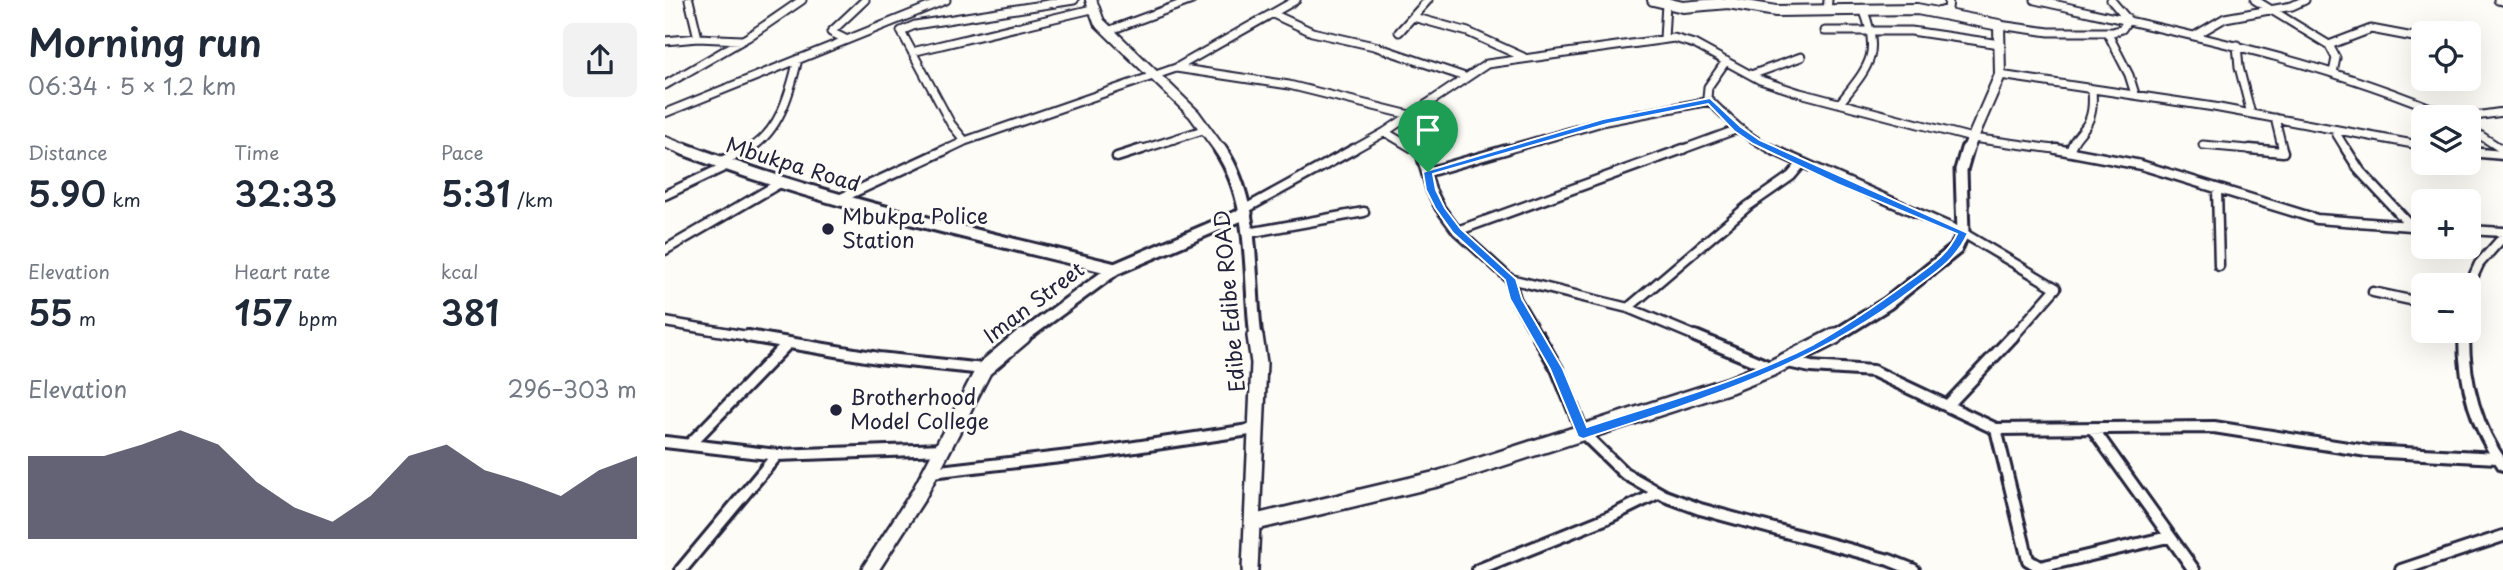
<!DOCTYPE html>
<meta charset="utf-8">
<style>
:root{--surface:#fff;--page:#f2f2f3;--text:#1f2937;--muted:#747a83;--accent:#22223b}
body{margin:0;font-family:"Playpen Sans",sans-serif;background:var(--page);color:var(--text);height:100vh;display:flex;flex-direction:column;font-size:26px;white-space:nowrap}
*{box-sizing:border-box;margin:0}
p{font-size:23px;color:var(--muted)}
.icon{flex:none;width:38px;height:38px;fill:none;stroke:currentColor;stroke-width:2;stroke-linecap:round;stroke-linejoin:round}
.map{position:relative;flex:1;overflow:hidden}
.details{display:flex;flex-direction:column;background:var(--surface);width:665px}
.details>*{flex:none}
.controls{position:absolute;left:1746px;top:21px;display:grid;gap:14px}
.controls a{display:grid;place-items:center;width:70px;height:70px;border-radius:10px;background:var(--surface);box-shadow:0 7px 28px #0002;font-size:35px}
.pin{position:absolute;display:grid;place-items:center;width:60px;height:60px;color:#fff;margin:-72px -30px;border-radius:50% 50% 50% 0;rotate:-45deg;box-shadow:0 0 7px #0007}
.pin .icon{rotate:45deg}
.round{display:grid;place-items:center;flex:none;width:74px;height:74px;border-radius:10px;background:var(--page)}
.summary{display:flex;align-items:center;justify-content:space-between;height:119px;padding:0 28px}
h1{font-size:38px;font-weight:600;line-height:52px}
.metrics{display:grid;grid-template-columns:repeat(3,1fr);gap:10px;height:119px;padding:7px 28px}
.metrics div{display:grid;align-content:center}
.metrics b{font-size:35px;font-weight:600}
.metrics small{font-size:19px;font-weight:400}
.metrics p{font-size:19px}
.chart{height:196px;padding:14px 28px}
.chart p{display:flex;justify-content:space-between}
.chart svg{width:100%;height:126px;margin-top:7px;fill:var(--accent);opacity:.7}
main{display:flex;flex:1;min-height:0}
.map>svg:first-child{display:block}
</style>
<main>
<section class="details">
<div class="summary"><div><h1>Morning run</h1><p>06:34 · 5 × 1.2 km</p></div><a class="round"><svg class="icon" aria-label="share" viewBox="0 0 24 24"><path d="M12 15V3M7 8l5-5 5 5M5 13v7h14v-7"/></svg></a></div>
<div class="metrics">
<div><p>Distance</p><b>5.90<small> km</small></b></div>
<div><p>Time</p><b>32:33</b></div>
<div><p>Pace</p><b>5:31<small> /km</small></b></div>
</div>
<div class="metrics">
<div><p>Elevation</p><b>55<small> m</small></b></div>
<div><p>Heart rate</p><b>157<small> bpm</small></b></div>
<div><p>kcal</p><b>381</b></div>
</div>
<div class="chart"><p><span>Elevation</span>296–303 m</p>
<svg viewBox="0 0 160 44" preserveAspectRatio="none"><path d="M0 44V15L10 15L20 15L30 11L40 6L50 11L60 24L70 33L80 38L90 29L100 15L110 11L120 20L130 24L140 29L150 20L160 15V44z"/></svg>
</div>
</section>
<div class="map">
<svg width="1838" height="570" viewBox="0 0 1838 570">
<rect width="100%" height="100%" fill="#fdfcf7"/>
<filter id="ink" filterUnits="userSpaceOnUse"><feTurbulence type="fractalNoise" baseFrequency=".0143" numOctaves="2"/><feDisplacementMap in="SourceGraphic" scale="14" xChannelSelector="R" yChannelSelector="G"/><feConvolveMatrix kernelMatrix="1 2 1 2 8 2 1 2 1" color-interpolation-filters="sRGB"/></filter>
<g filter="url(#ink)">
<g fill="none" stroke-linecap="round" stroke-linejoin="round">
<defs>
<path id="street-far2" d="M24,0L33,38
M1370,0C1511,32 1654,59 1787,117
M1590,0L1664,45L1671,58L1668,73
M1833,0L1838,1
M1162,11L1163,0
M1273,12L1283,9L1284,0
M608,14L647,32L709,46L800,77
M748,17L803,32L858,57
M1334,25L1384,32H1448L1457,29L1463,20L1446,0
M443,31L527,0
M1160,31H1246L1335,44
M734,32L763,0
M1442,32L1464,75L1470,94
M1531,35L1560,18L1627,6L1640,0
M180,39L166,32L200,0
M999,39L1001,3
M0,41L33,38L76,40
M1572,45L1574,67L1586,114
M1664,45L1706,29L1759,39
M247,52L427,9
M1061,61L1043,87L1042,98C1064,120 1082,138 1110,151
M511,68L624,85L745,115
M1086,75L1136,57
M1335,75L1549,107L1759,146
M0,85L83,37L137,0
M1175,103C1203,67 1217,55 1198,9
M0,113L281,0
M1803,117L1838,112
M1610,118L1618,151
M1804,128L1838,150
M1669,130L1682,151
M720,132L752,151
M300,141L286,124L236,31L250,25L409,0
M1538,145L1605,151
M81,151C114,134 125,93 133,59
M279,151L300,141L511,68L631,0
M472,151L541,129
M686,151L720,132L822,64L1009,38L1029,44L1095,80L1135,93L1307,138L1404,151
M837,151L941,121L1045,101
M1013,151L1073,129
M1405,151C1408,139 1413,137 1420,127C1428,116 1428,103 1427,89"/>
<path id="street-far1" d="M750,149L756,155L766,190L775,208L792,231L845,279L963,308L1035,338
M1106,149L1298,233L1391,288L1347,338
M1391,149L1476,165L1652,219L1759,227
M1585,149L1618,152L1617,149
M1681,149L1695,171L1746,226
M1804,152L1838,155
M452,157L477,149
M54,162L84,149
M763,172L843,149
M1552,189L1554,266
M0,195L61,166
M172,200L282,149
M580,209L689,149
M1804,230L1838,232
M792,231L1018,149
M583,233L699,212
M0,250L115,183
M845,279L851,299L874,338
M1804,286L1814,264L1838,237
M1708,292L1759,303
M963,308L1083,206L1126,176L1137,163
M0,322L94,338
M1799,338V331"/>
<path id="street" d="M83,336L213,358L319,369
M873,336L892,369L918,433L959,473L1000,496L1035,509L1224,560L1249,570
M1030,336L1107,368
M1799,336C1799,384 1810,426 1838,465
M1123,362L1146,367L1208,371L1331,429L1549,427L1702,451L1832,458
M1283,405L1348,336
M1331,429L1363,560L1375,567L1503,537
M1428,429L1529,570
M0,442L112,455L279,449
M24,445L122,344
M266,472L430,453L591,429
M16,570L112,455
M813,570L942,518L993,493
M1736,570L1838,536"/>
<path id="secondary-far2" d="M426,0L434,22L529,114L556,151
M988,0L1018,7L1063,3L1111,11L1252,9L1334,25L1335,75L1302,151
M0,142L23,151"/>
<path id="secondary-far1" d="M19,149C159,202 305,233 450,269
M555,149C592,204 583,275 591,338
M356,338L450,269L581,213
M1167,338L1223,303L1291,249L1298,233L1296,170L1302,149"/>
<path id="secondary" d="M587,523L776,478L1065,385L1107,368L1170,336
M205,570L254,494L319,369L358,336
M585,570L594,363L590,336"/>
</defs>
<use href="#street-far2" stroke="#22223b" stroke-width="11"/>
<use href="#street-far1" stroke="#22223b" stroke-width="13"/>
<use href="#street" stroke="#22223b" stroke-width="16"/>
<use href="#secondary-far2" stroke="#22223b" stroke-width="14"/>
<use href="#secondary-far1" stroke="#22223b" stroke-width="17"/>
<use href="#secondary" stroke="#22223b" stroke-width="20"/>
<use href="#street-far2" stroke="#fdfcf7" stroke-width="7"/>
<use href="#street-far1" stroke="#fdfcf7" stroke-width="8"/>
<use href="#street" stroke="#fdfcf7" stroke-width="10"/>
<use href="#secondary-far2" stroke="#fdfcf7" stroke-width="10"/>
<use href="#secondary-far1" stroke="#fdfcf7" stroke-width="11"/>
<use href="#secondary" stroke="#fdfcf7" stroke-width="15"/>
</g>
</g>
<path fill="#1a73e8" stroke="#fff" stroke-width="2" fill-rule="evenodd" d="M1045,98L1076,127L1095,140L1303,233C1292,259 1271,272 1248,289C1150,365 1035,401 918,439L913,437L885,369L845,299L840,280L788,233L770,208L761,190L758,172L938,119ZM1043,104L1069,131L1088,144L1172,184L1292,234C1282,256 1262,268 1243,282C1213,304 1181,326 1149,344C1077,381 998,402 922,427L898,369L857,299L851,279L796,229L780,208L771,190L768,174L942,124Z"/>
<g fill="#22223b" stroke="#fdfcf7" stroke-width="2.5">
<circle cx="163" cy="229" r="7"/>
<circle cx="171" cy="410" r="7"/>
</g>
<g text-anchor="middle" stroke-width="6" stroke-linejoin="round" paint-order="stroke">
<g font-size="21" fill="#22223b" stroke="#fdfcf7">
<text transform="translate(128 165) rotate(17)" y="7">Mbukpa Road</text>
<text transform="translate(565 301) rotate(-95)" y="7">Edibe Edibe ROAD</text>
<text transform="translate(369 303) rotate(-37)" y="7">Iman Street</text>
</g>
<g font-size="21" fill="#22223b" stroke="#fdfcf7" text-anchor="start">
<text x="177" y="224">Mbukpa Police<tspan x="177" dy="24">Station</tspan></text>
<text x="185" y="405">Brotherhood<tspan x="185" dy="24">Model College</tspan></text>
</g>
</g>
</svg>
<div class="controls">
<a><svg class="icon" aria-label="locate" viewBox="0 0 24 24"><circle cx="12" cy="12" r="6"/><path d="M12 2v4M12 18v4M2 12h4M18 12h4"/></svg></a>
<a><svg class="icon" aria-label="layers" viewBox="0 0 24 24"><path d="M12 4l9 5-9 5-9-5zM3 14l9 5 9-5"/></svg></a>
<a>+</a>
<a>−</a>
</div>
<div class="pin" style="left:763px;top:172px;background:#1e9e55"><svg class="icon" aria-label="arrive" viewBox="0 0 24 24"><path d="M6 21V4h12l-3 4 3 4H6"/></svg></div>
</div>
</main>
